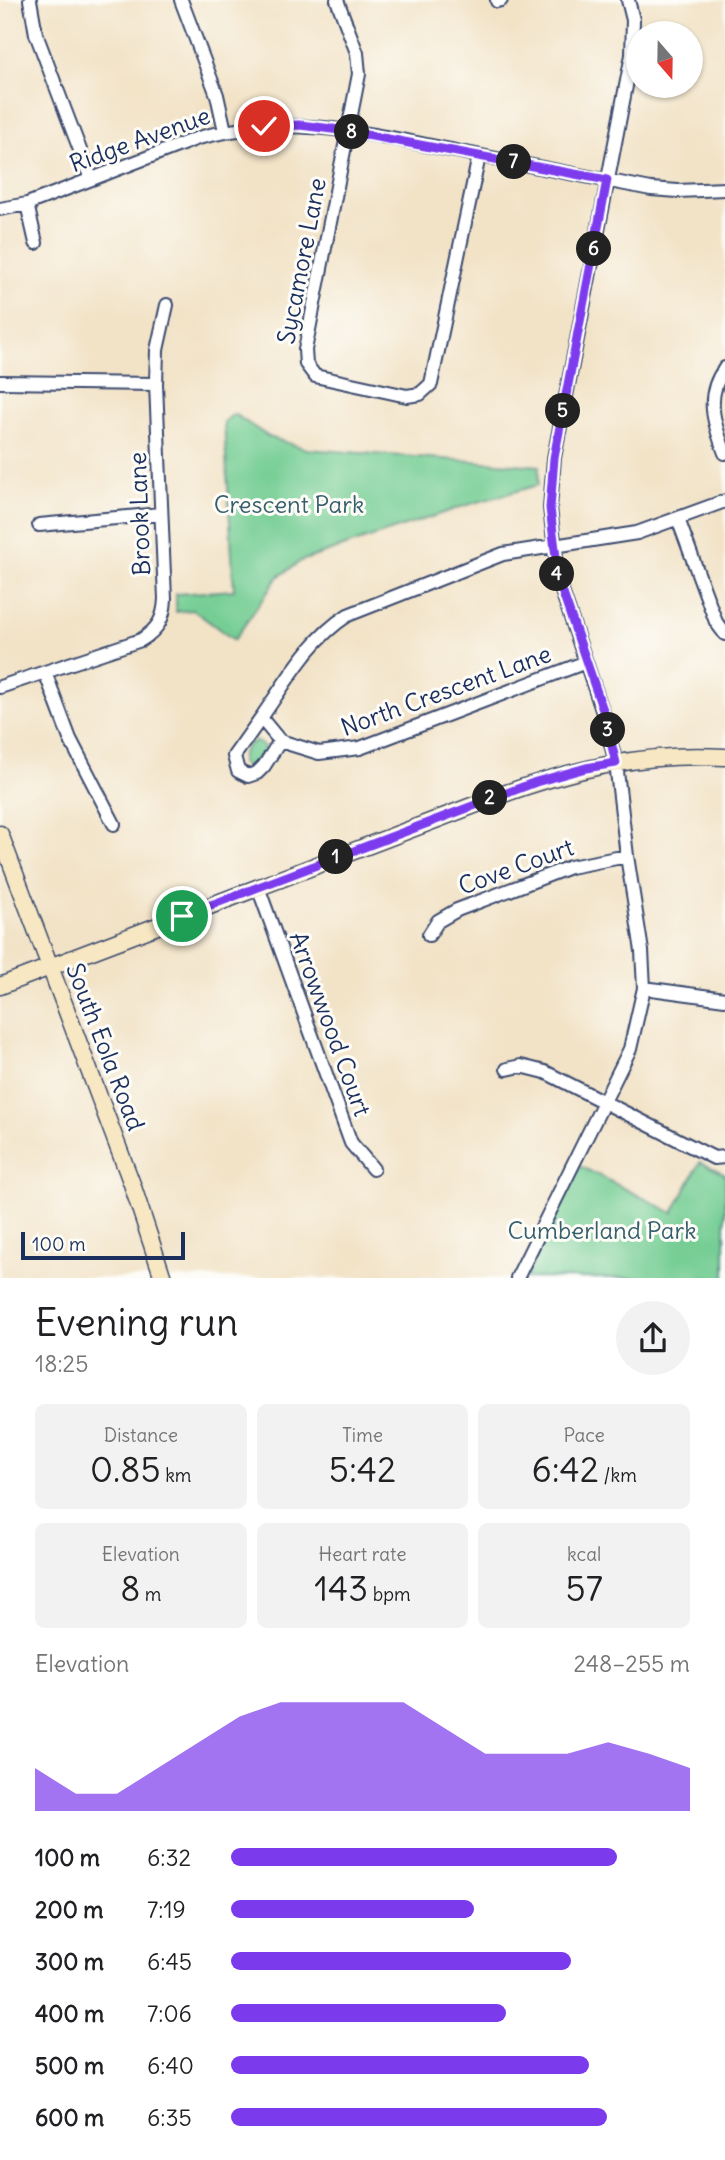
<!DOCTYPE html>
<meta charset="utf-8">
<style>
:root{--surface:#fff;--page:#f2f2f2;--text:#202124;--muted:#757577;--accent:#7c3aed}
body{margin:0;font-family:Delius,sans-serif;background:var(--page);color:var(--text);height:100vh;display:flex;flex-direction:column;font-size:26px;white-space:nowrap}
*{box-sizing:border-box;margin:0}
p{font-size:23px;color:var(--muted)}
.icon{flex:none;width:38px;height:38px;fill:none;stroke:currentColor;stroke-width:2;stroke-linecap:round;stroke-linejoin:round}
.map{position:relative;height:1278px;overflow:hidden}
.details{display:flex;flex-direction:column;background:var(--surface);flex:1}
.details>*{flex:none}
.needle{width:46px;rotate:160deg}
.fabs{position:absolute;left:626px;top:21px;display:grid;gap:14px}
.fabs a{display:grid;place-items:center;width:77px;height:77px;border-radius:50%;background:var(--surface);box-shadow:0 2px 5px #0004;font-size:35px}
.scale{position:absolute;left:21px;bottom:18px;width:164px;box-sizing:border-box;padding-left:7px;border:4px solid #1b2f5e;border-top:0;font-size:19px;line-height:24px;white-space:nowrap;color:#1b2f5e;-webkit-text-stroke:5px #fdfcf7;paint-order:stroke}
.pin{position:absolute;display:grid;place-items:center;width:60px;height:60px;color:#fff;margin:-30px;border:4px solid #fff;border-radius:50%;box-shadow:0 2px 7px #0007}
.km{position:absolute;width:35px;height:35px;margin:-18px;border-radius:50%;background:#222;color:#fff;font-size:19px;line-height:35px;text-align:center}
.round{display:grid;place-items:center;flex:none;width:74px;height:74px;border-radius:37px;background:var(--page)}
.head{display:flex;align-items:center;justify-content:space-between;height:119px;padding:0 35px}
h1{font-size:38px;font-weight:600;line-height:52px}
.figures{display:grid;grid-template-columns:repeat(3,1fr);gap:10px;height:119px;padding:7px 35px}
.figures div{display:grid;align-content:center;border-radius:10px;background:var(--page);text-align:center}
.figures b{font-size:35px;font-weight:600}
.figures small{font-size:19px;font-weight:400}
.figures p{font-size:19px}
.chart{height:196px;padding:14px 35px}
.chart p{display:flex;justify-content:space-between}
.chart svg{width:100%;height:126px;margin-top:7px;fill:var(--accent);opacity:.7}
ul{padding:0 35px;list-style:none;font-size:23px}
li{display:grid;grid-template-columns:112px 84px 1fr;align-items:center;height:52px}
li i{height:18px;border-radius:9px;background:var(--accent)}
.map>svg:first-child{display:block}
</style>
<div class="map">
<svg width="725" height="1278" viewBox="0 0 725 1278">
<rect width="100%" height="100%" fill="#fdfcf7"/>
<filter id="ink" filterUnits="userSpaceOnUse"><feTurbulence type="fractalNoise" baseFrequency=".0143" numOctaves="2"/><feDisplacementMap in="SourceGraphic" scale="14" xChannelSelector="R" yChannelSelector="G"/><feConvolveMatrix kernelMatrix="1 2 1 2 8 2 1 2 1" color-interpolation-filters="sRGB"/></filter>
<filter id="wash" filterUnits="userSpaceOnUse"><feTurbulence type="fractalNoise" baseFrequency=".00686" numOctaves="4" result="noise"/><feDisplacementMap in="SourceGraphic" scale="28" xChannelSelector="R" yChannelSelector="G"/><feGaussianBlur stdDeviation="1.57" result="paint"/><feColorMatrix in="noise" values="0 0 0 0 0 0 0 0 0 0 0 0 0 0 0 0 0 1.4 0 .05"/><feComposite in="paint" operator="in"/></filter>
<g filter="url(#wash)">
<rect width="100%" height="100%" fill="#f2e3c7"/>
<path fill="#76ce94" stroke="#487e79" stroke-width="2" d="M234,414L269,437L307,449L539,466L538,485L464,506L301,561L278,577L234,640L193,610L176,612V594L234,590L224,422Z
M255,741L264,746V754L255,767H245L241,763C240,754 247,744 255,741Z
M700,1162L725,1174V1278H526L580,1166L673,1213Z"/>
</g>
<g filter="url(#ink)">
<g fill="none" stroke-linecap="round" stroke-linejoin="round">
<defs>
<path id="street" d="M30,0L36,34L91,179
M181,0L217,95L225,131
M337,0L357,53L359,74L305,350L306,364L315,376L407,396L420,394L431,384L479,156
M497,1L501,0
M27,204L36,243
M0,209L27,204L198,138C292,113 364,133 456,151C521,164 586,176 651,189L678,191L725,189
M725,368C704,396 714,424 725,453
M0,382L156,384
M678,519L716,622L725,634
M39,525L161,514
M45,672L70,739L114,824
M0,687L141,640C158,629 164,619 165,599L156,384L157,350L167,305
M261,718L234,756L238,771L248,776L257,773L264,766L280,741
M280,741L261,718C287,681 309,640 348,615L503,554L637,533L725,501
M280,741L319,753L360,748L586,662
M258,887L351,1143L373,1169
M429,935L438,921L457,910L570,867L627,856
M644,988L725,999
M507,1069L521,1066L545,1072L714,1158L725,1157
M517,1278L630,1049L644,988L642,951L627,856L616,763L603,713L559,582L550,508L554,458L632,55L633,20L628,0"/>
<path id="secondary" d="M0,834L132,1184L163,1278
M0,986L498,796C573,769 644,752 725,757"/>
</defs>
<use href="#street" stroke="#3b4a6e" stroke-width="16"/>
<use href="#secondary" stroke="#3b4a6e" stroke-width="19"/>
<use href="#street" stroke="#fff" stroke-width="12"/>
<use href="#secondary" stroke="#f7e8c3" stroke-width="16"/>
</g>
</g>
<g fill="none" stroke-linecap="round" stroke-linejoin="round" filter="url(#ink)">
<defs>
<path id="route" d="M182,916L536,782L586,768L616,763L604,713L559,582L550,508L554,458L607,180L340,130L300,125L264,126"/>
</defs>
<use href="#route" stroke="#fff" stroke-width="14"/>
<use href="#route" stroke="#7c3aed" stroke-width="9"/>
</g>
<g text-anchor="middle" stroke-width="6" stroke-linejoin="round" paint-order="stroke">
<g font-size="24" fill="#1b2f5e" stroke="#fdfcf7">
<text transform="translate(140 140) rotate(-20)" y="8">Ridge Avenue</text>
<text transform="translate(302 261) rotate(-79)" y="8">Sycamore Lane</text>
<text transform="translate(140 514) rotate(-92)" y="8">Brook Lane</text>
<text transform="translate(446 691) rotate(-20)" y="8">North Crescent Lane</text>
<text transform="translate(516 867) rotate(-20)" y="8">Cove Court</text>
<text transform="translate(330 1024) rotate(70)" y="8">Arrowwood Court</text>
<text transform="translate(105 1047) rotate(69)" y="8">South Eola Road</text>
</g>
<g font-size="24" fill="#365f6e" stroke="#fdfcf7">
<text x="289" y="513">Crescent Park</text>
<text x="602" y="1239">Cumberland Park</text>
</g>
</g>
</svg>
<div class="fabs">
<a><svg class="needle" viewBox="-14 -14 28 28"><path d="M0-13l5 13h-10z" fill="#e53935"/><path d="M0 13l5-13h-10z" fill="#757577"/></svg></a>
</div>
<div class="scale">100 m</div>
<div class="pin" style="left:182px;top:916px;background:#1e9e55"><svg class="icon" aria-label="arrive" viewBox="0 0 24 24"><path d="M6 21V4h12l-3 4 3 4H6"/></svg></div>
<div class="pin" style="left:264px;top:126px;background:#d93025"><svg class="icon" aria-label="check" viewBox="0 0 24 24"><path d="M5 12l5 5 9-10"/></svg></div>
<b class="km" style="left:336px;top:857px">1</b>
<b class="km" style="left:490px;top:798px">2</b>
<b class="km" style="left:608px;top:730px">3</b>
<b class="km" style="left:557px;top:574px">4</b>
<b class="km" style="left:563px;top:411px">5</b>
<b class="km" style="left:594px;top:249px">6</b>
<b class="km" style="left:514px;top:162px">7</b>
<b class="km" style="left:352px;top:132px">8</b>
</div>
<section class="details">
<div class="head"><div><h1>Evening run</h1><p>18:25</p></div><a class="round"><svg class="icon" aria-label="share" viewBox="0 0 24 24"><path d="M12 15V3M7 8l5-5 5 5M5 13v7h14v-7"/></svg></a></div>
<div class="figures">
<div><p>Distance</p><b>0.85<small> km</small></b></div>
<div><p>Time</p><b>5:42</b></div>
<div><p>Pace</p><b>6:42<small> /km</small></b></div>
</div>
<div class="figures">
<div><p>Elevation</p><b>8<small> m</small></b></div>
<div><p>Heart rate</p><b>143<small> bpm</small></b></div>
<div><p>kcal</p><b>57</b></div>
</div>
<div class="chart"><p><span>Elevation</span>248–255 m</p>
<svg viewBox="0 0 160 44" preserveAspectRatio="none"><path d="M0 44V29L10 38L20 38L30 29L40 20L50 11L60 6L70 6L80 6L90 6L100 15L110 24L120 24L130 24L140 20L150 24L160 29V44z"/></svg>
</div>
<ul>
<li><b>100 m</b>6:32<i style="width:84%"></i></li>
<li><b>200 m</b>7:19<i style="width:53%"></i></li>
<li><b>300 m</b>6:45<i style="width:74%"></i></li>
<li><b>400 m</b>7:06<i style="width:60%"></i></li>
<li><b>500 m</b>6:40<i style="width:78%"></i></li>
<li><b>600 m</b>6:35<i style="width:82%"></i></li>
</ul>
</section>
